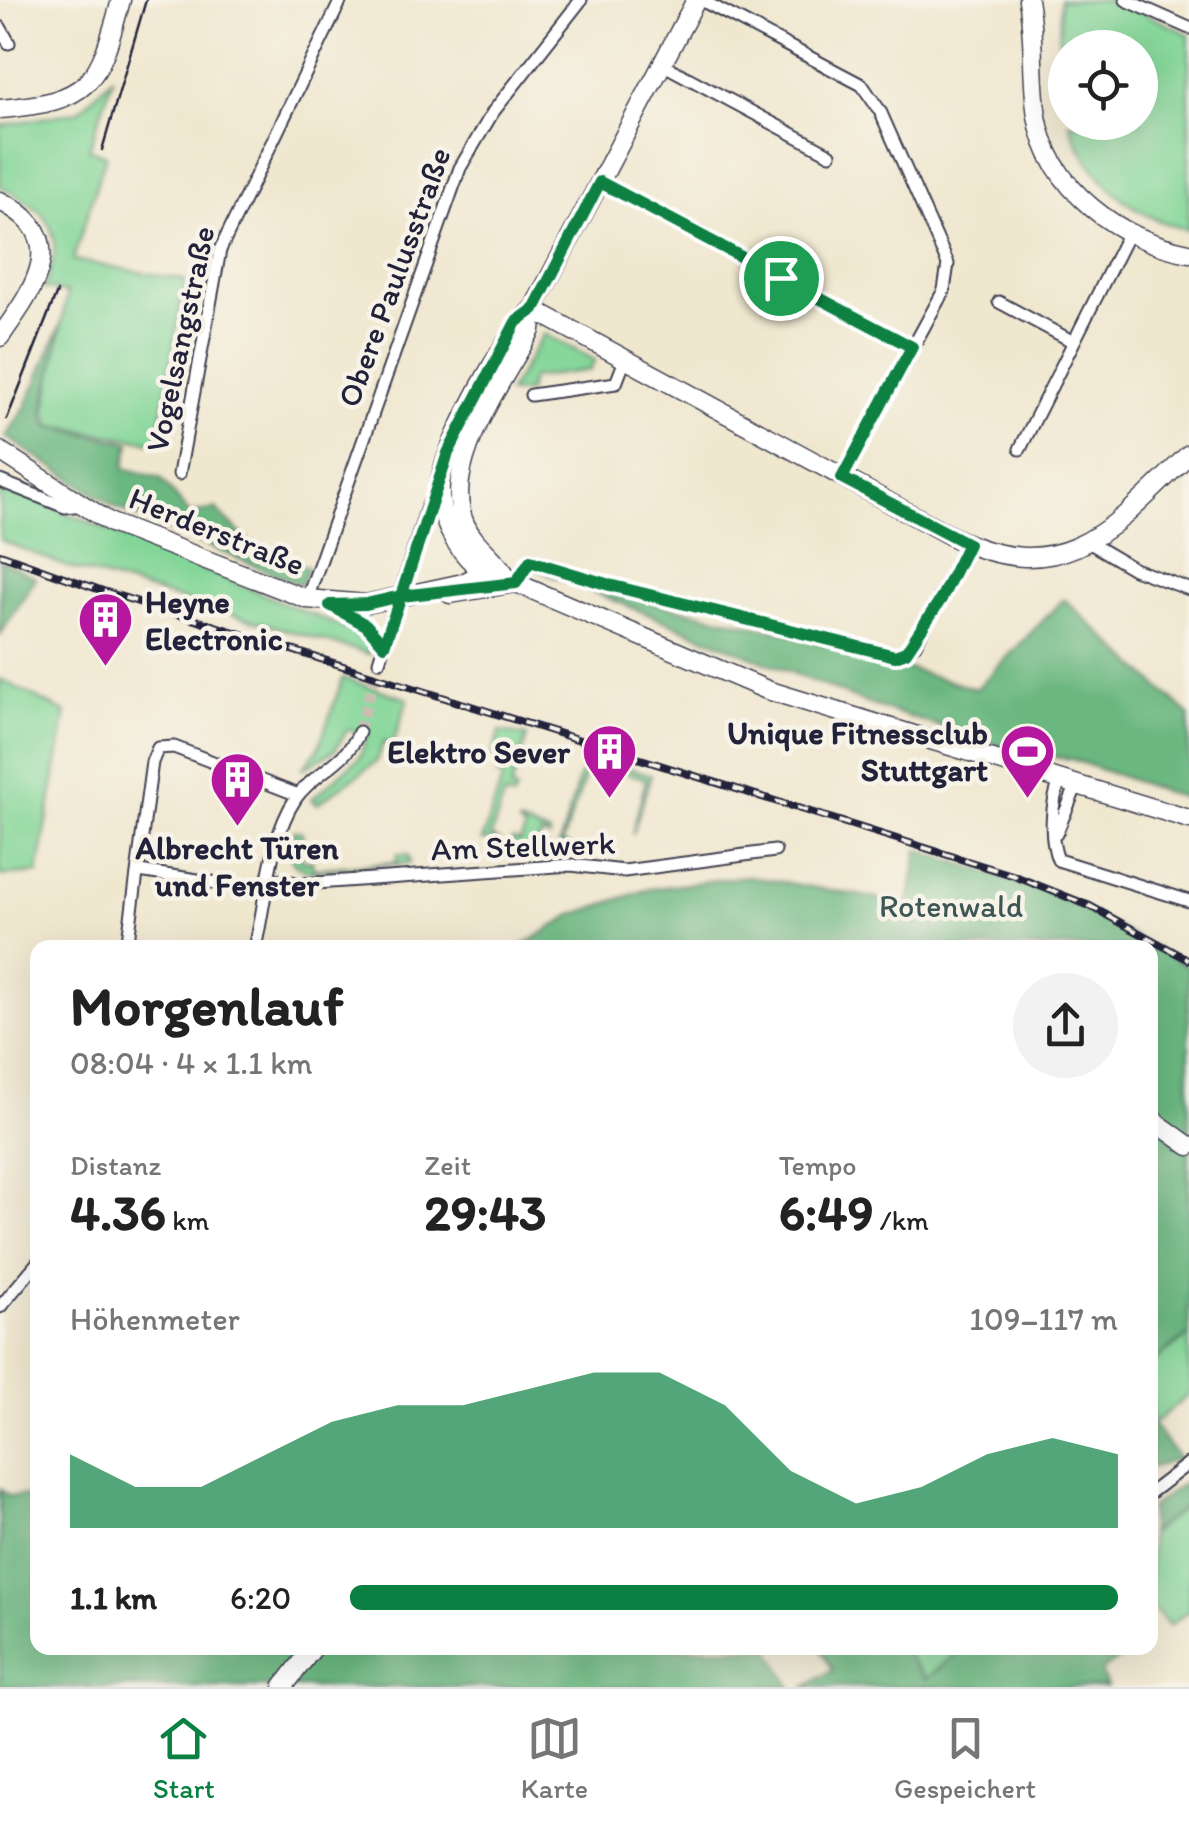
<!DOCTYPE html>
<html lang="de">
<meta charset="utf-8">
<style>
:root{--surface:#fff;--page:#f2f2f2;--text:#222;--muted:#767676;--line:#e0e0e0;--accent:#0b8043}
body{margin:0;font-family:Itim,sans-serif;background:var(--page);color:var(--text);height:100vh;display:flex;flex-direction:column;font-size:38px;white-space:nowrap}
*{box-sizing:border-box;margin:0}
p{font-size:32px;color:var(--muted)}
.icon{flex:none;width:55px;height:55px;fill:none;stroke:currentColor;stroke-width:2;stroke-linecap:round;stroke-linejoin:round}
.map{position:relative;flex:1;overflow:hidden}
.panel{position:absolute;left:30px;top:940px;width:1128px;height:715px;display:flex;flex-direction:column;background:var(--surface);border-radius:20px;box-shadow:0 10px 40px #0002}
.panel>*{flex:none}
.controls{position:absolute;left:1048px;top:30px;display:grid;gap:20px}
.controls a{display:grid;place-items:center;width:110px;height:110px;border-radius:50%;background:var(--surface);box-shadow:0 10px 40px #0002;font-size:50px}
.pin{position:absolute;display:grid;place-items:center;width:85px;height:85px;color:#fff;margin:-42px;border:5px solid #fff;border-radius:50%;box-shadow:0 2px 10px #0007}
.round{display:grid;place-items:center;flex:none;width:105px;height:105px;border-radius:52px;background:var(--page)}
.head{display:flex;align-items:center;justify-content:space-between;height:170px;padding:0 40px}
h1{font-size:55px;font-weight:700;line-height:75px}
.figures{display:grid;grid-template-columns:repeat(3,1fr);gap:15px;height:170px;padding:10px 40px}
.figures div{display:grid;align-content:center}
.figures b{font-size:50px;font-weight:700}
.figures small{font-size:28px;font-weight:400}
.figures p{font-size:28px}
.chart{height:280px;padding:20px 40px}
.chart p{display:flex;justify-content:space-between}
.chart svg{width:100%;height:180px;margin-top:10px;fill:var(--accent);opacity:.7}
ul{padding:0 40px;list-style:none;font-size:32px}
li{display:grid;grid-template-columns:160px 120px 1fr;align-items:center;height:75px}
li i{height:25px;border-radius:12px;background:var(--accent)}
.tab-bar{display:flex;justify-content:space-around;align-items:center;height:140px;border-top:2px solid var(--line);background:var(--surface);font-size:28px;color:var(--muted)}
.tab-bar a{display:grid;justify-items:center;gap:5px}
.tab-bar .on{color:var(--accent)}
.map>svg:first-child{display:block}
</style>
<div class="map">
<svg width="1189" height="1687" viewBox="0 0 1189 1687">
<rect width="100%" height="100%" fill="#f7f3e8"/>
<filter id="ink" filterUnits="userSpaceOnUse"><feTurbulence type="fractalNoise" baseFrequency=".01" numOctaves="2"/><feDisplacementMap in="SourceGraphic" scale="20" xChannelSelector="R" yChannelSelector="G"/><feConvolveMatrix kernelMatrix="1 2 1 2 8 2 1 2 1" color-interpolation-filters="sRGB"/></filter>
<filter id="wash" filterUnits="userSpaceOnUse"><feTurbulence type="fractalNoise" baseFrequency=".0048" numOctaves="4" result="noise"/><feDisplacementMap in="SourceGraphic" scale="40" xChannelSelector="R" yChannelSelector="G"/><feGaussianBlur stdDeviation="2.25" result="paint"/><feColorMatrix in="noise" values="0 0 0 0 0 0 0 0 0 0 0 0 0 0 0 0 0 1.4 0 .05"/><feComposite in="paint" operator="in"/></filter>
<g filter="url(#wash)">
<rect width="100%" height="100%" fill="#f0e7cf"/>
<path fill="#83d698" stroke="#527c6a" stroke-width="2.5" d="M1060,0H1115L1189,34V230C1130,217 1090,178 1069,123L1140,122V48H1065V111L1059,83Z
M113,77L89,149L106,155L73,260L185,280L157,443L48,425L50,417L45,416L67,293L44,288C67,232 51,212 0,186V126L79,111Z
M544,334L595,360L590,370L531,378L528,392L508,393Z
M9,489L361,635L370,643L369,654L65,566L0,540V490Z
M343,678L408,699L393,744L384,742L376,762L317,804L312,799L359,758L368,735L348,729L335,750L302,769L318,749Z
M0,679L66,713L38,873L0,876Z
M500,732L527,736L511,788L516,790L513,798L504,796L491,836L498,840L482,841L503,777L497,775L502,761L492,756Z
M586,755L651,775L632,835L646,779L590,762L562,843L570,846L568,854L557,853Z
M518,823L550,834V838L541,835L538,844L546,847L545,852L509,853L512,840L520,842L525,830Z
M294,831L302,832V861H312L313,869L397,862L398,854L408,855L410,863L310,871C286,866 289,851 294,831Z
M1189,1335V1395L1153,1424L1150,1365Z
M1189,1504V1611L1169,1625L1150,1606V1534Z
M901,1648H963L926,1679Z"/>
<path fill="#6ab780" stroke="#466c5e" stroke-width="2.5" d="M62,322L43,413L48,426L130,443L124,468L160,478L190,514L216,509L256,549L308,567L301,585L115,507L6,437L26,406Z
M0,560L36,578L0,635Z
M537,569L646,601L792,634L976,689L1064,599L1189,715V800L1071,759L1022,753L869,704Z
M918,850L1055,894L1189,967V1334L1150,1364V948H519L572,915L649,889L747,876L909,904Z
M1150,1421L1179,1459L1150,1468Z
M1189,1479V1504L1150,1533V1508Z
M0,1489L9,1496H37L38,1648H769L791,1687H0Z
M820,1648H901L926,1679L963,1648H1136L1101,1671L1107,1687H805L833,1670Z"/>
</g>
<g filter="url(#ink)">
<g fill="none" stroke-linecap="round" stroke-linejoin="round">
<path stroke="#c7c0b1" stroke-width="11" stroke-dasharray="11 5.5" stroke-linecap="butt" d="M359,732L379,661"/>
<defs>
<path id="street" d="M701,0L862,85L880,111L948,264L944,290L842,478
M1126,0L1189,28
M0,27L9,43
M662,64L830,154
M600,182L912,347
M999,302L1072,341
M531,395L616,383L625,360
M1020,449L1128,234
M179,474L220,250L341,0
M0,481L65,507L82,505
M1090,543L1134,569L1189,589
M516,583L530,561L613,586L895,656L915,645L968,544
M307,599L460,168L493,112L581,0
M329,605L366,625L384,645
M379,661L427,507L440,485
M1060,781C1051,802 1049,838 1058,860L1189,901
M1056,834L1076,787
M139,871L269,891
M271,878L302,884L571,865L624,871L775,851
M127,948L152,762L158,748L174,747L298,795
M255,948C266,901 269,838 296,798C314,772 347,763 359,732
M0,1307L38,1262
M1150,1493L1189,1463"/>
<path id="secondary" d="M1028,0C1035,38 1031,77 1037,116C1049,190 1120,240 1189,253
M0,109C91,101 98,85 121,0
M0,201C73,237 34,289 0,337
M533,309C507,330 442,450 440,484C438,516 453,545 476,566L767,690L1189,819
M533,309L953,537C1064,591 1115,526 1189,454
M0,451L111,523L307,599L366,604L463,583L485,572
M508,579C497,558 475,547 465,524C439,466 503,382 531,330L533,309L696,0
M450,594L516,583
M1150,1118L1189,1146
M283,1687L313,1648"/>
</defs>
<use href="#street" stroke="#414051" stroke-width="15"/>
<use href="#secondary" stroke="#414051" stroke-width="21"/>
<use href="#street" stroke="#fff" stroke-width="11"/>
<use href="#secondary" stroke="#fff" stroke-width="18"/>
<path stroke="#22223b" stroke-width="2.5" d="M102,150L146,0
M7,419L57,292"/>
<defs>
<path id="rail" d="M0,554L103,591L1012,875L1090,906L1189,960"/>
</defs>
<use href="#rail" stroke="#22223b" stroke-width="8"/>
<use href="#rail" stroke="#f7f3e8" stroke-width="4" stroke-dasharray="11" stroke-linecap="butt"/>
</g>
</g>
<g fill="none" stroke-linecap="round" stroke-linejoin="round" filter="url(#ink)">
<defs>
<path id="route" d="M781,278L600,182L534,309L516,322L448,453L401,596L366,604L330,605L366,625L384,645L401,596L516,583L530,561L613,586L895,656L906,652L941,599L968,544L842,478L912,347L781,278"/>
</defs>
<use href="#route" stroke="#fff" stroke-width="20"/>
<use href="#route" stroke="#0b8043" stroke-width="12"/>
</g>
<defs>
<symbol id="building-pin" viewBox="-11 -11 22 30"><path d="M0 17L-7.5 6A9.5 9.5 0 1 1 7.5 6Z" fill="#b5179e" stroke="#f7f3e8"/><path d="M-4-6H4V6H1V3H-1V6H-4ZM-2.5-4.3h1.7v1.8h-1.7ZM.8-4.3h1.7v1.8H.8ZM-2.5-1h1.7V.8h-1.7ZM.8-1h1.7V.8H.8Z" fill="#fff"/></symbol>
<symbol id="stadium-pin" viewBox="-11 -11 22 30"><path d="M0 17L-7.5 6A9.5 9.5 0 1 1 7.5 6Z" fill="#b5179e" stroke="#f7f3e8"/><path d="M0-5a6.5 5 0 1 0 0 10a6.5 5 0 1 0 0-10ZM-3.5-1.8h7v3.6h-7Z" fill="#fff"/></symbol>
</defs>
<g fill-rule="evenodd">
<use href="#building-pin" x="74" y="588" width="63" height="86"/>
<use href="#stadium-pin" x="996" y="720" width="63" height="86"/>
<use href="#building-pin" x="578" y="720" width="63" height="86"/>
<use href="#building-pin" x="206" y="748" width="63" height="86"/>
</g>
<g text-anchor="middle" stroke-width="9" stroke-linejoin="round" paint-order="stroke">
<g font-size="32" fill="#22223b" stroke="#f7f3e8">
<text transform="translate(394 277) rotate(-70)" y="11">Obere Paulusstraße</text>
<text transform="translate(180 339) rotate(-78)" y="11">Vogelsangstraße</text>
<text transform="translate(217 531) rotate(22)" y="11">Herderstraße</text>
<text transform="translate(523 846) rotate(-2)" y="11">Am Stellwerk</text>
</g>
<g font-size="32" font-weight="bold" fill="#22223b" stroke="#f7f3e8" text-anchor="end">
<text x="145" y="613" text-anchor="start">Heyne<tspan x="145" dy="37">Electronic</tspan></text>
<text x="988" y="744">Unique Fitnessclub<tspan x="988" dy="37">Stuttgart</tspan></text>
<text x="570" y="763">Elektro Sever</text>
<text x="237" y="859" text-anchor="middle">Albrecht Türen<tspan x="237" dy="37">und Fenster</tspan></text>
</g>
<g font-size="32" fill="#3f5857" stroke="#f7f3e8">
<text x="951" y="917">Rotenwald</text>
</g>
</g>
</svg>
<div class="controls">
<a><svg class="icon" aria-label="locate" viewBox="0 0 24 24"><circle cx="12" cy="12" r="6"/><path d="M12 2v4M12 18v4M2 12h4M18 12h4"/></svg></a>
</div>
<div class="pin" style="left:781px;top:278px;background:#1e9e55"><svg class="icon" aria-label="arrive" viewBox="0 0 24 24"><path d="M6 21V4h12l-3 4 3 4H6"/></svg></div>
<section class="panel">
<div class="head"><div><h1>Morgenlauf</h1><p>08:04 · 4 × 1.1 km</p></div><a class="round"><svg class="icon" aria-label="share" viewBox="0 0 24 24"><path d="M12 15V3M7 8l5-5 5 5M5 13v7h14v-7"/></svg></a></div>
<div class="figures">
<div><p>Distanz</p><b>4.36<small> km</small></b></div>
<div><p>Zeit</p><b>29:43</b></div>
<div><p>Tempo</p><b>6:49<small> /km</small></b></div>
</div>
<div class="chart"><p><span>Höhenmeter</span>109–117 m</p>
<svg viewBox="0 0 160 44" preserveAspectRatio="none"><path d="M0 44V26L10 34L20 34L30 26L40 18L50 14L60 14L70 10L80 6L90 6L100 14L110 30L120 38L130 34L140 26L150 22L160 26V44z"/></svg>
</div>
<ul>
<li><b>1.1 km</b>6:20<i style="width:100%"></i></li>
</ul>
</section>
</div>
<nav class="tab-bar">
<a class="on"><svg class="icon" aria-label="home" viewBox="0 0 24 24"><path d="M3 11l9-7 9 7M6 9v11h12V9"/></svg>Start</a>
<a><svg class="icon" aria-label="map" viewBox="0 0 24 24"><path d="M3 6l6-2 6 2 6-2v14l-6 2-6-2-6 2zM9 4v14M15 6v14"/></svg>Karte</a>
<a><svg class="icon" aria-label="saved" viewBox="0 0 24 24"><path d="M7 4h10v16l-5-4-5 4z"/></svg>Gespeichert</a>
</nav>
